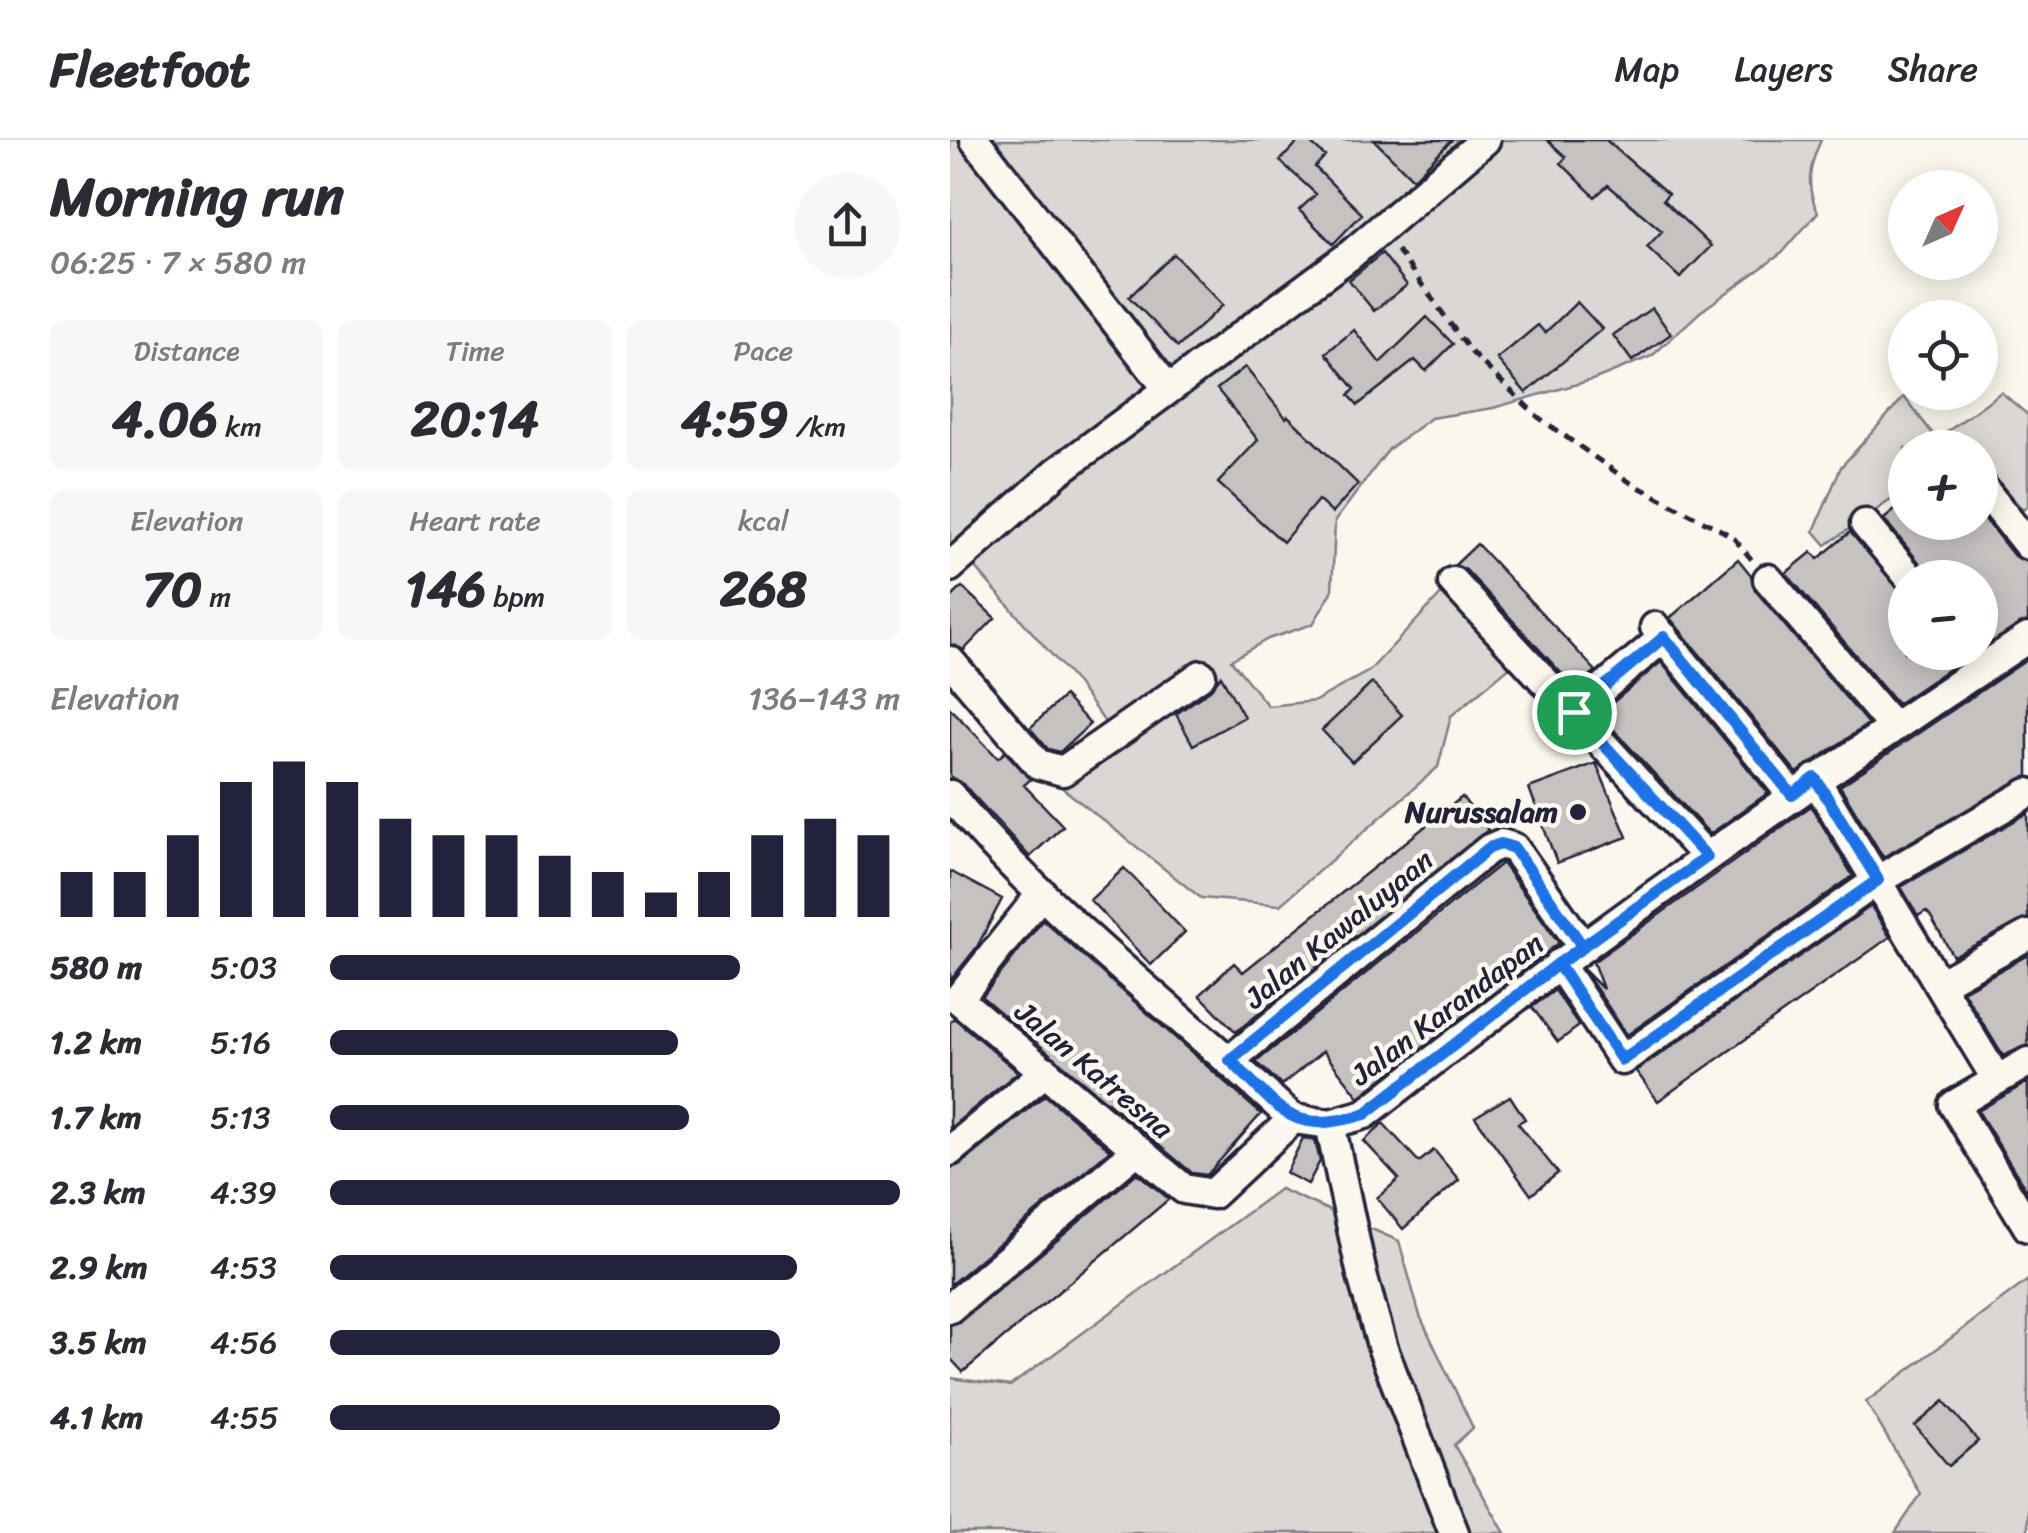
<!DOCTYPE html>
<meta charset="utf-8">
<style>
:root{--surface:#fff;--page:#f7f7f7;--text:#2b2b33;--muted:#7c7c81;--line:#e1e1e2;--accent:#22223b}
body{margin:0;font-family:Sriracha,sans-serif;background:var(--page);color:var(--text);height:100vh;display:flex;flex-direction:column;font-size:38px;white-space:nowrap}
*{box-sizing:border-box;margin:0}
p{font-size:32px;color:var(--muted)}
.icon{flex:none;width:55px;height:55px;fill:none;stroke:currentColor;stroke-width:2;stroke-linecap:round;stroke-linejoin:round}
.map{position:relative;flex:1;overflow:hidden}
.panel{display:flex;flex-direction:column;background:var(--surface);width:950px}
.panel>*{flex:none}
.needle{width:65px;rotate:45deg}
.fabs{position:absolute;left:938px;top:30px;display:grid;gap:20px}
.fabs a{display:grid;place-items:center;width:110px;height:110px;border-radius:50%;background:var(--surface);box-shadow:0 5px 25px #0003;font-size:50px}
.pin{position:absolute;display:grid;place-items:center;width:85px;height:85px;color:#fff;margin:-42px;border:5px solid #fff;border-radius:50%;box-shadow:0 2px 10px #0007}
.round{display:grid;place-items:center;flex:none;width:105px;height:105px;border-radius:52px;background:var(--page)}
.summary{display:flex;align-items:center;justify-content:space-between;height:170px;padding:0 50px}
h1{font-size:55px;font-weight:800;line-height:75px}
.stats{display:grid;grid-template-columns:repeat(3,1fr);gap:15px;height:170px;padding:10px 50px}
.stats div{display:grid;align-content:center;border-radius:15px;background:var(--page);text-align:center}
.stats b{font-size:50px;font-weight:800}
.stats small{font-size:28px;font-weight:400}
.stats p{font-size:28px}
.chart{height:280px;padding:20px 50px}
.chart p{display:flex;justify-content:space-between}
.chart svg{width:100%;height:180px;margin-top:10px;stroke:var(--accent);stroke-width:6}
ul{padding:0 50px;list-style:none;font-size:32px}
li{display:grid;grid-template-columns:160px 120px 1fr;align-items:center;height:75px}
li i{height:25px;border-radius:12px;background:var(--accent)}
header{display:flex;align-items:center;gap:60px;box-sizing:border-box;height:140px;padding:0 50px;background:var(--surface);border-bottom:2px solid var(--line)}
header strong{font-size:48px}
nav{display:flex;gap:55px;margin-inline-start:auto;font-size:35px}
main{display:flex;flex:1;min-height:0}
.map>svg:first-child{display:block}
</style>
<header>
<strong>Fleetfoot</strong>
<nav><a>Map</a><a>Layers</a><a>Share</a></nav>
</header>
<main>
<section class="panel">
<div class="summary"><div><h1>Morning run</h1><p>06:25 · 7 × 580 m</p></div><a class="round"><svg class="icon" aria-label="share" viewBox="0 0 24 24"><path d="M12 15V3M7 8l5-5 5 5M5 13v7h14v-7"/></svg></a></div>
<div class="stats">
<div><p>Distance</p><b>4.06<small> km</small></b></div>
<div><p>Time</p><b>20:14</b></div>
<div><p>Pace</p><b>4:59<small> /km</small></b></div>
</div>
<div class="stats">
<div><p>Elevation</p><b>70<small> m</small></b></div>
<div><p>Heart rate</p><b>146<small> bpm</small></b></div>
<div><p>kcal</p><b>268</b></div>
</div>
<div class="chart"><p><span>Elevation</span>136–143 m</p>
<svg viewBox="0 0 160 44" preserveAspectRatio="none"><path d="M5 44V33M15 44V33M25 44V24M35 44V11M45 44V6M55 44V11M65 44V20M75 44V24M85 44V24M95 44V29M105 44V33M115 44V38M125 44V33M135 44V24M145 44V20M155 44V24"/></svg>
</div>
<ul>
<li><b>580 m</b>5:03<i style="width:72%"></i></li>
<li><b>1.2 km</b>5:16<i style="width:61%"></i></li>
<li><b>1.7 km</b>5:13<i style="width:63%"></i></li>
<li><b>2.3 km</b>4:39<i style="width:100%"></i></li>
<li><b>2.9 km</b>4:53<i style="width:82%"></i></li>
<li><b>3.5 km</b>4:56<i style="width:79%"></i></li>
<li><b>4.1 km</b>4:55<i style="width:79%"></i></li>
</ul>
</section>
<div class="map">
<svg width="1078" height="1393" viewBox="0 0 1078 1393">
<rect width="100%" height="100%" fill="#fbf7ec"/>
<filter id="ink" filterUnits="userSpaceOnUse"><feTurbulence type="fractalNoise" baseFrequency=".01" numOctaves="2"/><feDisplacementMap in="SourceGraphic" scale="20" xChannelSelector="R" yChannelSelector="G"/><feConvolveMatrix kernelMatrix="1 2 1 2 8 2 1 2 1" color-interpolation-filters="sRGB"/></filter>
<g filter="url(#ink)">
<path fill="#dbd8d3" stroke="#7e7d87" stroke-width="2.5" d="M0,0H871C859,26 855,47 868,72L832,113L750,172L702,216L645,239L543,268L481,278L439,309L385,381L382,452L363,484L318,499L281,520L318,566L365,561L419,531L495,450L568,520L501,576L488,627L330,765L251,758L101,639L157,585L124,540L9,409L0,417Z
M1051,252L1078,275V366L1073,370L1035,326L1030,325V308H955V350L876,405L864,391L891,327L954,257L987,299Z
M330,1049L449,1101L470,1176L523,1288L504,1305L555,1393H0V1238L60,1246Z
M1078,1140V1393H945L971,1354L916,1262Z"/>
<path fill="#c6c2c0" stroke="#22223b" stroke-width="2.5" d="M350,0H357L375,16L365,27L412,74L383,104L349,70L366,54L330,21Z
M424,0H502L463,39Z
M597,0H656L718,54L713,60L761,106L730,138L697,107L712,91L658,45L645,57L611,23L616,17Z
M432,113L457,145L424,171L399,140Z
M224,114L273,165L228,207L179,157Z
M627,162L652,189L576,253L547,219L588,185L595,193Z
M702,168L721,194L682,221L663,195Z
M477,177L503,204L476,231L465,220L408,265L399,255L405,249L376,213L404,190L430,223Z
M295,227L336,278L338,276L408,344L382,373L368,360L333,402L268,343L308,300L267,249Z
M955,362V382H1030V373L1064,416L1078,422V481L1030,509V438H977L973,427L934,379Z
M900,392L955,455V512H1024L947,564L836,433L862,412L868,419Z
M527,404L646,531L625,548L516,430L505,425Z
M788,419L801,435L805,450L918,584L847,633L720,478Z
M12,447L45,478L14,510L0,504V459Z
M1078,519V636L933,717L890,646Z
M711,522L818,653L760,694L649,574Z
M271,536L294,577L243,605L226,574L261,549Z
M422,543L452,575L402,622L372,590Z
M114,556L140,584L110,612L98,609L80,588Z
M0,568L48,618L55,612L81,639L74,645L113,686L80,717L13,644L0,636Z
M646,623L677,697L607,723L579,648Z
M512,657L538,690L286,892L250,855L284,823L293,832Z
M861,666L903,736L677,895L633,829L653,849L643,822Z
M1078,673V778L1003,816L980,775L976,771L968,776L951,747Z
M552,723L609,803L409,957L373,911L332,945L306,922Z
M174,728L235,792L201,825L140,760Z
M0,731L52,759L27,807L0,841Z
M921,766L940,797L708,961L686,931Z
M93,780L311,974L257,1035L242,1033L32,857Z
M1078,815V905L1053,916L1013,851Z
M605,850L629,886L608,902L582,867Z
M4,878L68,932L0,988V882Z
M1078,942V1053L1028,971Z
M95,955L160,1010L0,1145V1028L11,1024Z
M560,956L575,979L568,983L608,1033L581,1055L525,977Z
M433,983L469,1022L484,1010L509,1040L453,1089L427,1058L449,1039L414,1001Z
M353,998L365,1000L370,1021L358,1044L336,1033Z
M187,1033L219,1059L13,1232L0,1218V1185L11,1181Z
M994,1261L1028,1301L999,1326L965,1286Z"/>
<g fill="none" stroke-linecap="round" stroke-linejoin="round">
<defs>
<path id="minor" d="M25,0L218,249
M1031,346L1078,405
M915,384L960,438
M0,427L107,332L399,116L535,0
M818,439L943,587
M503,442L757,717
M705,487L842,655
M0,521L88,624L113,631L251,535
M624,572L714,497
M865,639L1047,940
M0,655C95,773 232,875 343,979L380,984L415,974C629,805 850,647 1078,498
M92,753L8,859L234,1049L263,1054L343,979
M609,824L672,920L928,740L1078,653
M991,843L1078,795
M280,920L539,709L551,704L564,708L633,807
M1078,922L1004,965L1078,1087
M380,984L412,1135L433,1209L504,1393
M0,1011L96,931
M0,1168L187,1010"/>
</defs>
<use href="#minor" stroke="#22223b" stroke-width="35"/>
<path stroke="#22223b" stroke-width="5" stroke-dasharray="10 8" stroke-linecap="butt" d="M447,110L520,211L588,277L681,343L782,396L802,420"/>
<use href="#minor" stroke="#fbf7ec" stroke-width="28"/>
</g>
</g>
<g fill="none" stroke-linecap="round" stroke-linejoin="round" filter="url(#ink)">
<defs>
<path id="route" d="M624,572L757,717L608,824L415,974C339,997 332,969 280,920L539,708L551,704L564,708L633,807L608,824L672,920L928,740L865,638L842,655L714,497L624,572"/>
</defs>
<use href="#route" stroke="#fff" stroke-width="20"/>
<use href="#route" stroke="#1a73e8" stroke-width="12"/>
</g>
<circle fill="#22223b" stroke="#fbf7ec" stroke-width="4" cx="628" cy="672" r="10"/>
<g text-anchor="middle" stroke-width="9" stroke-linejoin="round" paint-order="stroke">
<g font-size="30" font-weight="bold" fill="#22223b" stroke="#fbf7ec" text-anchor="end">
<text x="608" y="682">Nurussalam</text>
</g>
<g font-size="30" fill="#22223b" stroke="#fbf7ec">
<text transform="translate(389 789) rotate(-39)" y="10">Jalan Kawaluyaan</text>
<text transform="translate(497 869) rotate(-37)" y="10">Jalan Karandapan</text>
<text transform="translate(144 930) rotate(40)" y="10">Jalan Katresna</text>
</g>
</g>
</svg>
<div class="fabs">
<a><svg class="needle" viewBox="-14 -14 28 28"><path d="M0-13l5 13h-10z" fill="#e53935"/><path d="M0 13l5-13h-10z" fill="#7c7c81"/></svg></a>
<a><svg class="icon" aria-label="locate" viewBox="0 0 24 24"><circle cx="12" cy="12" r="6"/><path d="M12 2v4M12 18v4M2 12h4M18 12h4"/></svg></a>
<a>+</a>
<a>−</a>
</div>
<div class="pin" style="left:624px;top:572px;background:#1e9e55"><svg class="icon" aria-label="arrive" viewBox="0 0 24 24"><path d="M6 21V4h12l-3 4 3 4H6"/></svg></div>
</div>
</main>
